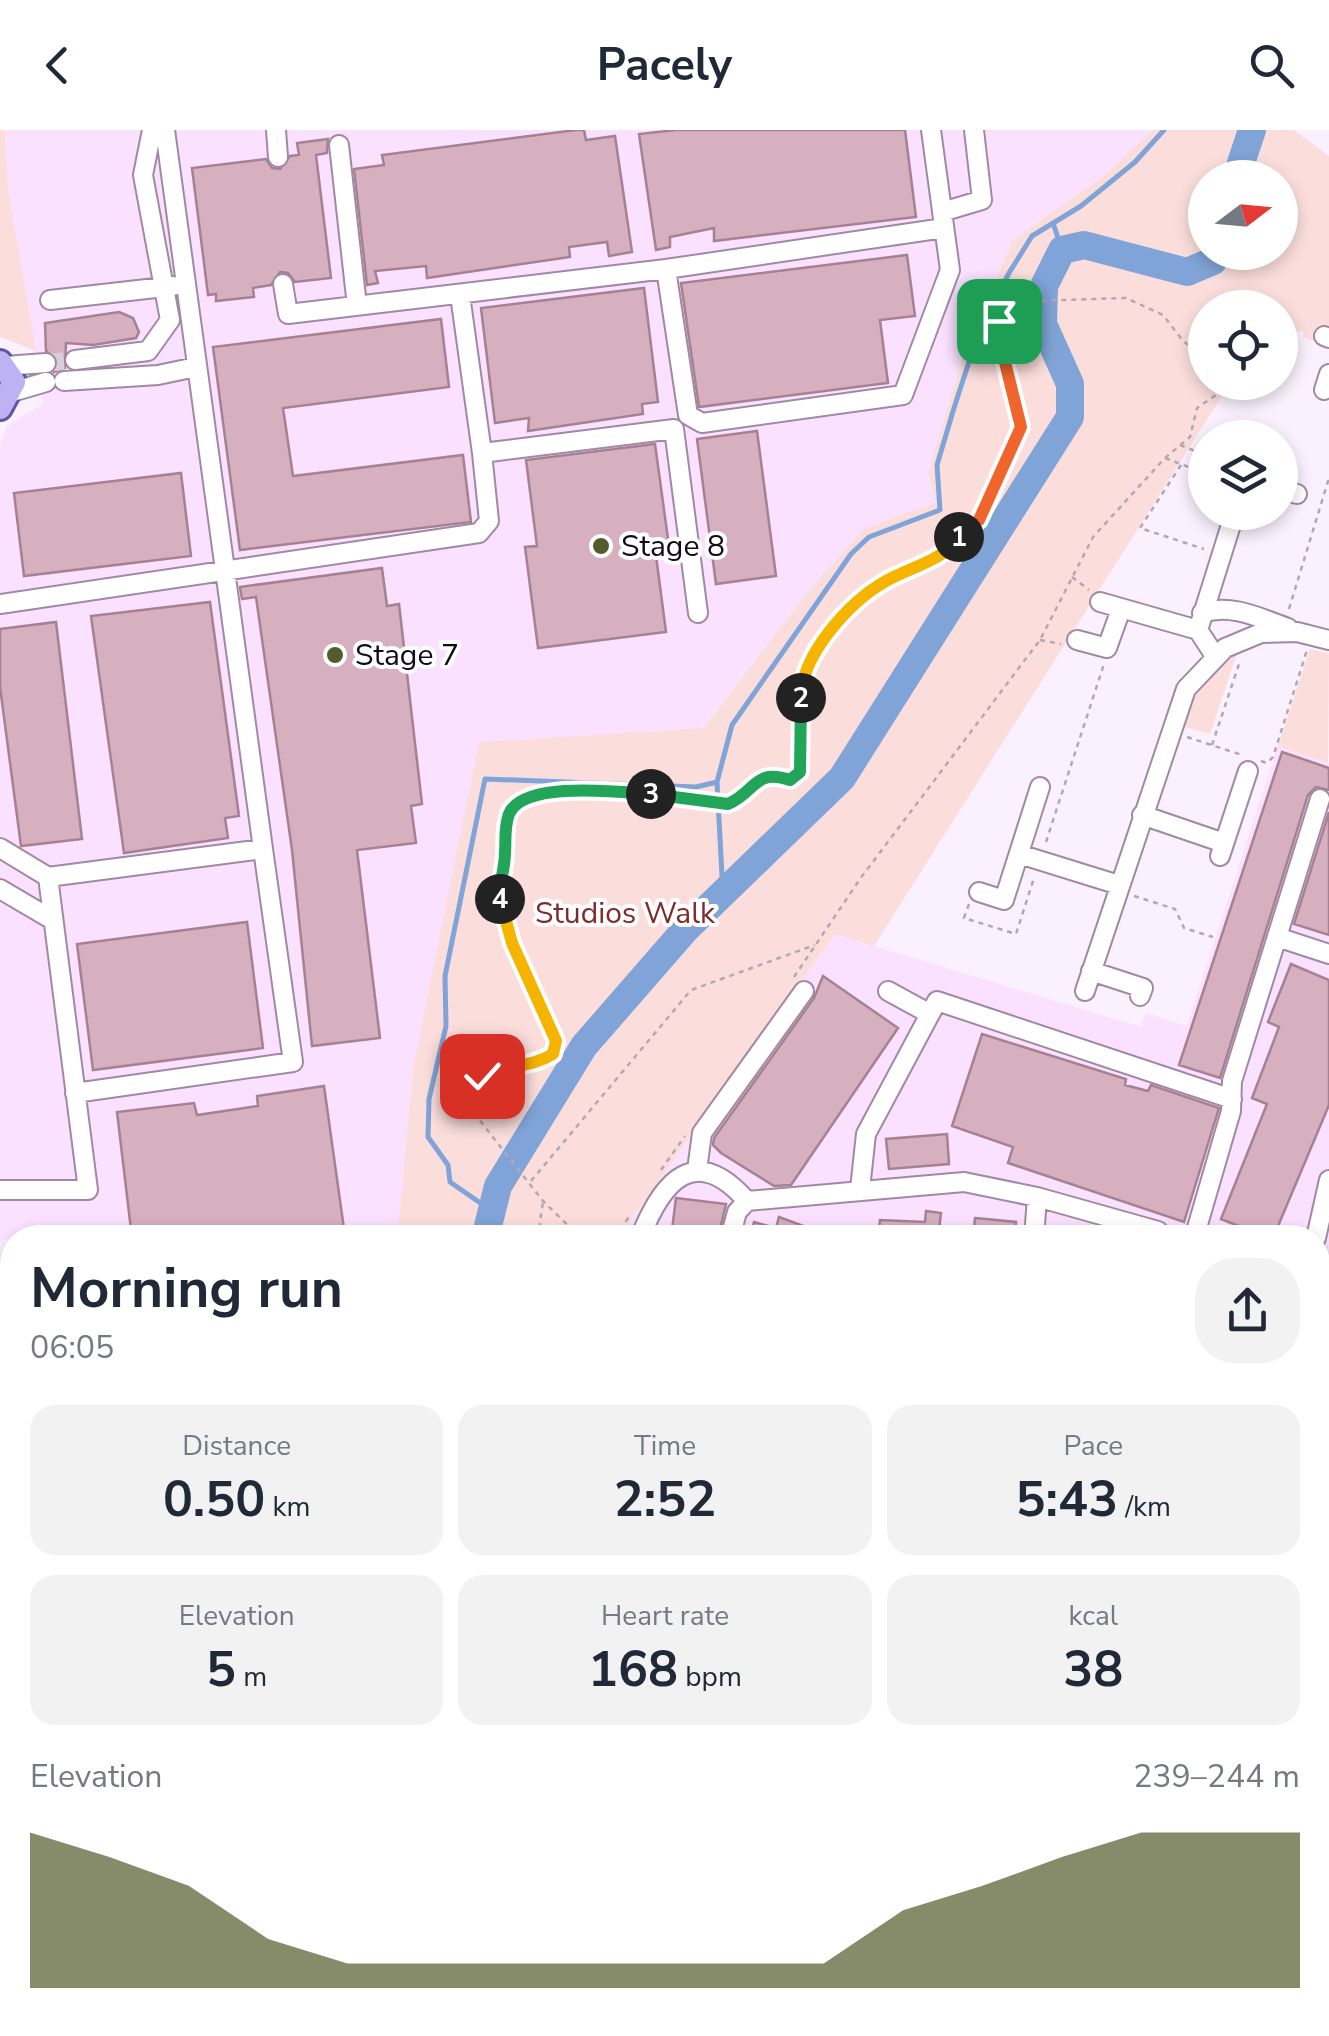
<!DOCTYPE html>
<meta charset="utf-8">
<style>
:root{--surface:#fff;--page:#f2f2f3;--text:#1f2937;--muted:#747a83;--accent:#545c2b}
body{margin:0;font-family:"Nunito Sans",sans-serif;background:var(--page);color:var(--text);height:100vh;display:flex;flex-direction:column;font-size:38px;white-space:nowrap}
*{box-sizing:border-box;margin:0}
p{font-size:32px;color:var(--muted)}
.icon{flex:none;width:55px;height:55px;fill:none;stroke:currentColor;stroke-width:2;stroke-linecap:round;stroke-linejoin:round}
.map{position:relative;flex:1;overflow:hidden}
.panel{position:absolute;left:0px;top:1095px;width:1330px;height:812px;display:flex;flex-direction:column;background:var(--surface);border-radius:40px 40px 0 0;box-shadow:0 5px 15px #0003}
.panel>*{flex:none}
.needle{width:65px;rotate:74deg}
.tools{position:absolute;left:1188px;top:30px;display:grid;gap:20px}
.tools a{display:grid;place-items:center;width:110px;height:110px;border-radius:50%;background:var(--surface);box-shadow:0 5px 15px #0003;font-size:50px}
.pin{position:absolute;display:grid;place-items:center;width:85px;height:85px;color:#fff;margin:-42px;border-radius:20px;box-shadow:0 5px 15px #0006}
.km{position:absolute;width:50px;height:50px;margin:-25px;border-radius:50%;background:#222;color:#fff;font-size:28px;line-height:50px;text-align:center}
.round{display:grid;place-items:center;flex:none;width:105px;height:105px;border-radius:40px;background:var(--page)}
.headline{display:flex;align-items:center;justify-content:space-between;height:170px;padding:0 30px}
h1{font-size:55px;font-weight:700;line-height:75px}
.stats{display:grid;grid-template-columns:repeat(3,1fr);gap:15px;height:170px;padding:10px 30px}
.stats div{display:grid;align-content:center;border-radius:25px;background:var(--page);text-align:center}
.stats b{font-size:50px;font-weight:700}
.stats small{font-size:28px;font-weight:400}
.stats p{font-size:28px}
.chart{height:280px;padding:20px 30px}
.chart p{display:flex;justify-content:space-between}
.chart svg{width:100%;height:180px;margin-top:10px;fill:var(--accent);opacity:.7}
header{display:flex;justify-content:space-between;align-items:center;height:130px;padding:0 30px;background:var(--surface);font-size:45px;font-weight:700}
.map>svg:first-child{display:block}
</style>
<header><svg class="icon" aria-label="back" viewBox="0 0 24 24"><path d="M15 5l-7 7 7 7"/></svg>Pacely<svg class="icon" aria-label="search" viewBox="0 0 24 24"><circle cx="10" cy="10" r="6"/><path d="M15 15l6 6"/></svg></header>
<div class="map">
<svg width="1329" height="1906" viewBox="0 0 1329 1906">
<rect width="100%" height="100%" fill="#fbf0fd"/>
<path fill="#fae1ff" d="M5,0H1152L1106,44L1013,110L964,221L928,344L936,372L864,400L814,454L702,598L479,613L397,1107L12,1108L0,1111V314L7,296L43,274L8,59Z
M1278,616L1329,633V1906H1220L1217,1895H1318V1108H619L835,804L1141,897L1146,883L1187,896Z"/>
<path fill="#fbdedc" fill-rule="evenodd" d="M0,0H5L8,59L36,221L0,207Z
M1152,0H1294L1329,26V200L1320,213L1303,207L1304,202L1280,199V178H1205V252L1230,253L1189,318L874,816L835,804L619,1107L397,1108L414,934L479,612L703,598L814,454L864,399L936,372L928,344L964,221L1013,110L1106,44ZM1205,48H1280V122H1205Z
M1310,519L1329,524L1328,633L1278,616Z
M1238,520L1210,604L1182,596C1190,562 1208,538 1238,520Z
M12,1374V1608L0,1609V1375Z
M1106,1895H1217L1220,1906H1125L1106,1900Z"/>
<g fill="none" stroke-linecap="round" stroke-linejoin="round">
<path stroke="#80a4d8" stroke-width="5" d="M1054,96L1062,120
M723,764L717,652L732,595L851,424L869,407L940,380L937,335L954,278L979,201L1009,143L1032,106L1081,76L1135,32L1164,0
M492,1081L450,1052L448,1035L428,1007L429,969L446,896L445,846L485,649L696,657L717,652"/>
<path stroke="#80a4d8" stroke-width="28" d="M1236,48L1252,0
M485,1108L498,1056L584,916L685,800L842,648L1070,287V254L1043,194L1044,156L1062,120L1084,115L1187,142L1213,131L1216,122
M721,1895L730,1906"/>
</g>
<path fill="#d6b0bf" stroke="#a68191" stroke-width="2.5" d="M576,0H584L586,10L615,6L632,122L609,126L607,112L569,117L570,127L427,148L426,136L375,141L378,153L367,155L354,39L384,35L382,25Z
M676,0H905L916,87L714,111V98L670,107V117L656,120L639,4Z
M328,9L327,23L316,25L331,148L295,152L288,143L280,142L271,155L253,158L254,167L216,171V164L208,165L192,38L266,29L272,38L280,39L290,26L299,25L297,13Z
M907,125L915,186L880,190L888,253L699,277L681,153Z
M644,158L658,272L642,274L643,284L528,301L529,288L495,293L481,178Z
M119,182L133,188L139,202L136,208L93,215L66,213L65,238L54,242L58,231L46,221L45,193Z
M441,189L449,257L283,278L293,346L463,325L471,392L240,420L213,217Z
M757,301L776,446L716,454L697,309Z
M655,314L669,416L655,418L666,502L538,518L525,417L537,416L526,330Z
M181,343L191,426L24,446L14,363Z
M382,438L387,476L399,474L422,674L411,676L416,713L357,720L380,908L312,916L292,720L256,467L242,469L240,457Z
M210,472L239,686L225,688L228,708L124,723L91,486Z
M56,492L82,709L21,716L0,557V499Z
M1282,622L1329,638V660L1316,657L1308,665L1220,948L1179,935Z
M1329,682V805L1294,794Z
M247,792L263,918L93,940L77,814Z
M1291,834L1329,850V975L1273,1108H1238L1241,1097L1221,1089L1267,974L1252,968L1279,897L1268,892Z
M823,846L898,898L791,1055L774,1056L721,1023L713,1015L714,1008L814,868Z
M982,904L1126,949L1125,955L1148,961L1151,955L1219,978L1184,1092L1008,1033L1013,1017L952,996Z
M324,956L344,1099L274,1108H132L117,982L194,973L197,985L258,976L257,966Z
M947,1004L949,1034L889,1039L886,1009Z
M676,1068L726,1074L718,1108H671Z
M926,1081L941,1083L938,1108H878L880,1090L925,1092Z
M779,1087L831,1106V1108H750L754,1092L776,1098Z
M975,1088L1016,1092L1015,1108H973Z"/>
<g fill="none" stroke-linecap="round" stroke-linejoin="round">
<path stroke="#d8ceda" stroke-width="18" stroke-dasharray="18 9" stroke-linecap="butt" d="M46,233L65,231"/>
<defs>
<path id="minor" d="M276,0L278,27
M339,15L357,176
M942,82L982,70L974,0
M666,139L688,285L702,293L903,265L950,140L931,0
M283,154L288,184L666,139L944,98
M460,165L482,323L674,299L698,483
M50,170L173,156
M1324,206L1329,208
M75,230L148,221L170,190L143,45L152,0
M5,236L46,233
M64,251L158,245L196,237
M1324,260L1329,244
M12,262L46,252
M1280,359L1297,364
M1100,472L1198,500
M0,474L479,403L489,391L482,323
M1202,483C1231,473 1260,488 1288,498
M1077,510L1107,518L1121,479
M1215,526L1198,500L1235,382
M1142,685L1224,713
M0,718L48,747L263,719L165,0
M1019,724L1119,755
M1220,726L1248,641
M0,759L51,789
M979,762L1004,770L1040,657
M1277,807L1329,824
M1091,841L1143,858L1140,866
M888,861L930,884
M1085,861L1186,559L1225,518L1261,503L1297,502L1329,510
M75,963L293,932L263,719
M697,1040L702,1003L804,861
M860,1059L866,1004L937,871L1232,969
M0,1060H88L48,747
M640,1108C663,1049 696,1013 747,1071
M730,1108L737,1082L747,1071L964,1052L1037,1067L1158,1101L1163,1108
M1034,1108L1037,1067
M1194,1108L1231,981L1232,951L1320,669
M1316,1108L1329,1050
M0,1194L12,1193
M1318,1334H1329
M0,1404H5
M1318,1487L1329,1563
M0,1677L12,1669
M1318,1737L1329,1773
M0,1865H12
M226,1895V1906
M544,1895V1906
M1056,1895L1086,1906
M1270,1895L1273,1906"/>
<path id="major" d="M0,232L14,252L0,278"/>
</defs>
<use href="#minor" stroke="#a189a6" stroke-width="22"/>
<use href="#major" stroke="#6556a0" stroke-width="28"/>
<path stroke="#b2a8b4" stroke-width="2.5" stroke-dasharray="5 5" stroke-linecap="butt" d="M1180,315L1205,325
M1165,328L1202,342L1205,336
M1181,335L1140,398L1204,419
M1072,447L1089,460
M1289,479L1329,348
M1040,510L1061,514
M1187,607L1242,625
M1212,615L1240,531
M1261,631L1267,633L1273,627L1307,520
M1046,712L1104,534
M1134,766L1175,779L1184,798L1213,807
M969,774L964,788L1016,804L1034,748
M794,847L860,749L1040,510L1093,407L1165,328L1190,307L1197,278L1219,263L1223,252
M661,1040L685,1006
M531,1051L691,860L815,815
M538,1108L543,1071
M581,1108L543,1071L470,978V958C494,932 524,942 553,924L556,911L512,813L499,767L510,681L522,669L580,660L700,667L728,673C756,662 754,638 790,649L799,643L801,549L852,478L883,452L950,420L979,390L1021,297L1000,212L999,191L1031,171L1126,168L1163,185L1183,211L1205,227
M614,1108L631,1084
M1142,1895L1146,1906"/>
<use href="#minor" stroke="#fff" stroke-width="18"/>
<use href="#major" stroke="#bdb2f3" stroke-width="22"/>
</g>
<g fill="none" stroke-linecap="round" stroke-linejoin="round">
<defs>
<path id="split-1" d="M959,407L979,390L1021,297L1000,212L999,191"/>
<path id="split-2" d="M801,568C801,525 849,472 886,451C910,437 943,431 959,407"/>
<path id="split-3" d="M651,664L728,674C756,662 754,638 790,650L800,642L801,568"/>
<path id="split-4" d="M500,769C499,752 505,738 505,723C506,710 504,697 509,684C523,650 620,662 651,664"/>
<path id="split-5" d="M482,946C505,933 529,939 553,924L556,911L512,813L500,769"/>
</defs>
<use href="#split-1" stroke="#fff" stroke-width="20"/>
<use href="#split-2" stroke="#fff" stroke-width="20"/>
<use href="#split-3" stroke="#fff" stroke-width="20"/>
<use href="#split-4" stroke="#fff" stroke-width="20"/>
<use href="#split-5" stroke="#fff" stroke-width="20"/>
<use href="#split-1" stroke="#f0652b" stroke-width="12"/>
<use href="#split-2" stroke="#f5b400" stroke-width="12"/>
<use href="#split-3" stroke="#22a559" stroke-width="12"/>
<use href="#split-4" stroke="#22a559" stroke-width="12"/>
<use href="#split-5" stroke="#f5b400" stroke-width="12"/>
</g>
<g fill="#545c2b" stroke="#fff" stroke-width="4">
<circle cx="601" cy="416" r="10"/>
<circle cx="335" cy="525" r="10"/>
</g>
<g text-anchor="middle" stroke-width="8" stroke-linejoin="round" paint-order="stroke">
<g font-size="30" fill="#130a14" stroke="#fff" text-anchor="start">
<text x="621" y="426">Stage 8</text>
<text x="355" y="535">Stage 7</text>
</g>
<g font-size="30" fill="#7e2b2c" stroke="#fff">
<text x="625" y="793">Studios Walk</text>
</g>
</g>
</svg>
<div class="tools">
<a><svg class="needle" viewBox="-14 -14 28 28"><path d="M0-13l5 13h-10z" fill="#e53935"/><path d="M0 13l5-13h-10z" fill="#747a83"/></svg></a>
<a><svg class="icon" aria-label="locate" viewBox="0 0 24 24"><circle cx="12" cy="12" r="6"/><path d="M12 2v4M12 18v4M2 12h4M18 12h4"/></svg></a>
<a><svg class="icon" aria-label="layers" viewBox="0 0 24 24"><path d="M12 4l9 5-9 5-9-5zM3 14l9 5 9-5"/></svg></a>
</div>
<div class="pin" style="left:999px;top:191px;background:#1e9e55"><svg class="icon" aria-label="arrive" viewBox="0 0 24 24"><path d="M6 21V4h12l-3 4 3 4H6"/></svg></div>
<div class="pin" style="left:482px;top:946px;background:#d93025"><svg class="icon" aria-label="check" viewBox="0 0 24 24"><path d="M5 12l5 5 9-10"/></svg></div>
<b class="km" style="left:959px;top:407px">1</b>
<b class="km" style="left:801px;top:568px">2</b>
<b class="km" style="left:651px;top:664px">3</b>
<b class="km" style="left:500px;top:769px">4</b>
<section class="panel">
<div class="headline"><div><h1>Morning run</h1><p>06:05</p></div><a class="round"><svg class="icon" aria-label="share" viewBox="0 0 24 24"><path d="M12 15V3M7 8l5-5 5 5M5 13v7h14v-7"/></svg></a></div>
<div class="stats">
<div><p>Distance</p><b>0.50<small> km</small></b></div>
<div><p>Time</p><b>2:52</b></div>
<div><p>Pace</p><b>5:43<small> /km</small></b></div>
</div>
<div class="stats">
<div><p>Elevation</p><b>5<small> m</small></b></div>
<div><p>Heart rate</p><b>168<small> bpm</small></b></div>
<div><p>kcal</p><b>38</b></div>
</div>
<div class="chart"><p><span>Elevation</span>239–244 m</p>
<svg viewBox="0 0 160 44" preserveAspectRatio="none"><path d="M0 44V6L10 12L20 19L30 32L40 38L50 38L60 38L70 38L80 38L90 38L100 38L110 25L120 19L130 12L140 6L150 6L160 6V44z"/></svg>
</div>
</section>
</div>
